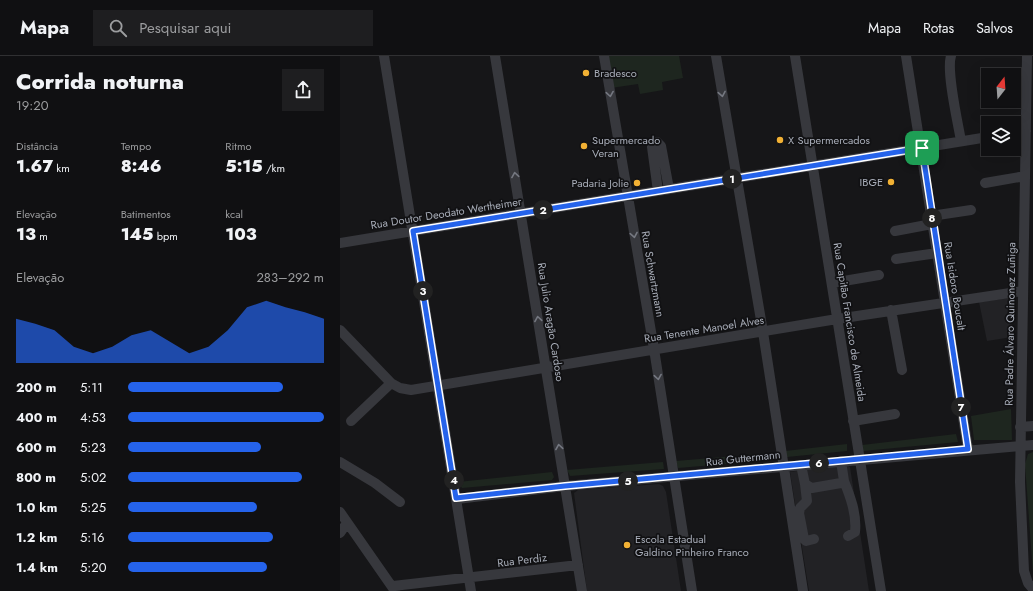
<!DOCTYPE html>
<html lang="pt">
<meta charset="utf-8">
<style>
:root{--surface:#101012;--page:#1e1e20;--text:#f1f3f6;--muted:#9c9d9f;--line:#303032;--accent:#2563eb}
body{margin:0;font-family:Jost,sans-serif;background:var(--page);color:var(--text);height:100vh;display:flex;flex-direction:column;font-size:15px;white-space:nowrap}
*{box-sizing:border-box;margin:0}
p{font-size:13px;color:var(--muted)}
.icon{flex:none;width:22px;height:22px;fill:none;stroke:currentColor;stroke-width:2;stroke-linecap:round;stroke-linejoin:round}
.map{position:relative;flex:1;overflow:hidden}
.panel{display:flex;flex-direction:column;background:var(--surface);width:340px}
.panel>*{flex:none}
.needle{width:26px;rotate:17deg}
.controls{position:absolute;left:641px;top:12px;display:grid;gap:8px}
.controls a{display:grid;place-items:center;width:40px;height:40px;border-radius:0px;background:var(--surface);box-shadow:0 4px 16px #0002,0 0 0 1px var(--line);font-size:20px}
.pin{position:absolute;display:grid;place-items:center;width:34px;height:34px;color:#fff;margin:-17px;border-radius:8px;box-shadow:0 2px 6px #0006}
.km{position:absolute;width:20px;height:20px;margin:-10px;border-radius:50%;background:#222;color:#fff;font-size:11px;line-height:20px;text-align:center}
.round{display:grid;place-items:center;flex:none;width:42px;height:42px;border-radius:0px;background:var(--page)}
.summary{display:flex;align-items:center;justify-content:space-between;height:68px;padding:0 16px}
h1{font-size:22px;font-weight:800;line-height:30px}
.metrics{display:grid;grid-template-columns:repeat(3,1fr);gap:6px;height:68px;padding:4px 16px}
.metrics div{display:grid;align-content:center}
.metrics b{font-size:17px;font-weight:800}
.metrics small{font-size:11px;font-weight:400}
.metrics p{font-size:11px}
.chart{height:112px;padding:8px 16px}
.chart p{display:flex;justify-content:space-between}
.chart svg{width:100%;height:72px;margin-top:4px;fill:var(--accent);opacity:.7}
ul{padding:0 16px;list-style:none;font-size:13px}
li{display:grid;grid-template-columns:64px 48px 1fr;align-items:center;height:30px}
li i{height:10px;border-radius:5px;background:var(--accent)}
header{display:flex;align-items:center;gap:24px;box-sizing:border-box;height:56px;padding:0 20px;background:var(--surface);border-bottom:1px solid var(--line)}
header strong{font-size:19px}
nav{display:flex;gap:22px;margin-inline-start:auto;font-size:14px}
.search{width:280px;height:36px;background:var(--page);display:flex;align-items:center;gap:10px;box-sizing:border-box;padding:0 14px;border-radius:0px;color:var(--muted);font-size:15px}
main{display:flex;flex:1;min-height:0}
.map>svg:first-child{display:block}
</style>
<header>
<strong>Mapa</strong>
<div class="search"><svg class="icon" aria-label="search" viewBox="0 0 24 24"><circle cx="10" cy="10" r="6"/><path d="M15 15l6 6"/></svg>Pesquisar aqui</div>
<nav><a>Mapa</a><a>Rotas</a><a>Salvos</a></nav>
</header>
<main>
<section class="panel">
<div class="summary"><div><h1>Corrida noturna</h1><p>19:20</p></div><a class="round"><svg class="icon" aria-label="share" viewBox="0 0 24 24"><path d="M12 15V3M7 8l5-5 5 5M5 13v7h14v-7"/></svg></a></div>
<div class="metrics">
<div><p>Distância</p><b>1.67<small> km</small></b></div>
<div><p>Tempo</p><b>8:46</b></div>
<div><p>Ritmo</p><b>5:15<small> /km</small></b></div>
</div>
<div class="metrics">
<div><p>Elevação</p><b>13<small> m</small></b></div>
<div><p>Batimentos</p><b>145<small> bpm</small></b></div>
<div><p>kcal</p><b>103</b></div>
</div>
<div class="chart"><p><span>Elevação</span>283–292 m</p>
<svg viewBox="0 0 160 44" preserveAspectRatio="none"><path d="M0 44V17L10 20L20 24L30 34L40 38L50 34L60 27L70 24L80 31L90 38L100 34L110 24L120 10L130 6L140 10L150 13L160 17V44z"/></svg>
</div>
<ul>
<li><b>200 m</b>5:11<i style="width:79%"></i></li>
<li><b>400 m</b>4:53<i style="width:100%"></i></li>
<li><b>600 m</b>5:23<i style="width:68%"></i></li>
<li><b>800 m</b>5:02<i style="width:89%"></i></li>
<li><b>1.0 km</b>5:25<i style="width:66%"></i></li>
<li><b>1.2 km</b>5:16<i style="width:74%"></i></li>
<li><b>1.4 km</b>5:20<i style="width:71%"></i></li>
</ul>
</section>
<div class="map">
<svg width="693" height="535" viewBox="0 0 693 535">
<rect width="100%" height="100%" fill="#161618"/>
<path fill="#222225" d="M668,242L672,246V281L647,285L639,246Z
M505,408L510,411L529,535H469L450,416Z
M319,428L323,430L326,436L341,535H247L234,437L238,434Z"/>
<path fill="#1e261f" d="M265,0H339L343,22L322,26L323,34L300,38L298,28L271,32Z
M671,353L672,384H634L631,360Z
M616,378L618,386L523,395L522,389Z
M507,388V395L447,401L445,395Z
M693,396V518L685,408L688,398Z
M431,397L432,404L338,412L336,405Z
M323,406L324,413L230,420L227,414Z
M212,416L214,421L212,424L122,432L118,426Z"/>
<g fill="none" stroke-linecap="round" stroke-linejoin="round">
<path stroke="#37383d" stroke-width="10" d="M44,0L131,535
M155,0L242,535
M264,0L314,293L352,535
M376,0L423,276L463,535
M455,0L541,535
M566,0L628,393
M611,0C606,15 618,67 621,85
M687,0L680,426L684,515L688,527L693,533
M674,77L686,75
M645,127L685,120
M318,135L312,91L313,87L317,86L321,90L329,133
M591,160L631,154
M555,175L592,168
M0,187L648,81
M556,203L597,197
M492,227L539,219
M551,254L562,314
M0,274L51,327L60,332L71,334L497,263L683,235
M11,365L51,327
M513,365L555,358
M680,371L693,370
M0,406L35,427L60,446
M461,409L465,428L472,432L501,427L504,425L501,405
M504,425C510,440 517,458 515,476L508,480
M465,428L467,445L460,452L459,457L464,483L466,485L474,483
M117,443L225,430L693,389
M0,456L55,535
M0,477L7,467
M53,530L238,509"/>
</g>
<defs><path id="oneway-chevron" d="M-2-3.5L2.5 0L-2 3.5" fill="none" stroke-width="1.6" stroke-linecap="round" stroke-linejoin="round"/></defs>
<g stroke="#757881">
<use href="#oneway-chevron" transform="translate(270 38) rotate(81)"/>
<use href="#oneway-chevron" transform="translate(382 38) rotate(80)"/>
<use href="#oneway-chevron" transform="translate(175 119) rotate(-99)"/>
<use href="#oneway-chevron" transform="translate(294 179) rotate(80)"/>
<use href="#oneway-chevron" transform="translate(198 263) rotate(-99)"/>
<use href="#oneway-chevron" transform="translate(318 321) rotate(81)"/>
<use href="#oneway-chevron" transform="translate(219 391) rotate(-99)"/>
</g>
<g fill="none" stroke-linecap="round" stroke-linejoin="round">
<defs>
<path id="route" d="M582,92L628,393L225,430L116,442L73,175Z"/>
</defs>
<use href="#route" stroke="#fff" stroke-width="8"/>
<use href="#route" stroke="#2563eb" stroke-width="5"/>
</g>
<g fill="#f2b134" stroke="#111113" stroke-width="1.5">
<circle cx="246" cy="17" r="4"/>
<circle cx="440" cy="84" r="4"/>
<circle cx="244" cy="90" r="4"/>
<circle cx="551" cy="126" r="4"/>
<circle cx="297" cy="127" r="4"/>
<circle cx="287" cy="489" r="4"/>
</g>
<g text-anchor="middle" stroke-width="3.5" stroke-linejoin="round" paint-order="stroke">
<g font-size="11" fill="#a8adb8" stroke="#111113" text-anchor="start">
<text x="254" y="21">Bradesco</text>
<text x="252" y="88">Supermercado<tspan x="252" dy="13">Veran</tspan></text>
<text x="448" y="88">X Supermercados</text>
<text x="543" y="130" text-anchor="end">IBGE</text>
<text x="289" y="131" text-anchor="end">Padaria Jolie</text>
<text x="295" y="487">Escola Estadual<tspan x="295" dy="13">Galdino Pinheiro Franco</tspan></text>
</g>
<g font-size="11" fill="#a8adb8" stroke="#111113">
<text transform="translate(106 157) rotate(-9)" y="4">Rua Doutor Deodato Wertheimer</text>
<text transform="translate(313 218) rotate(80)" y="4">Rua Schwartzmann</text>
<text transform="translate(615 230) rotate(81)" y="4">Rua Isidoro Boucalt</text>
<text transform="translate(211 266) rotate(81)" y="4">Rua Julio Aragão Cardoso</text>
<text transform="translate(510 266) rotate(81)" y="4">Rua Capitão Francisco de Almeida</text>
<text transform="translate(670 268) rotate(-89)" y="4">Rua Padre Álvaro Quinonez Zuñiga</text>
<text transform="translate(364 273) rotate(-9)" y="4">Rua Tenente Manoel Alves</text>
<text transform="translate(403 402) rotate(-6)" y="4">Rua Guttermann</text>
<text transform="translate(182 504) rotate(-7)" y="4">Rua Perdiz</text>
</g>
</g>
</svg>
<div class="controls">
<a><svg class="needle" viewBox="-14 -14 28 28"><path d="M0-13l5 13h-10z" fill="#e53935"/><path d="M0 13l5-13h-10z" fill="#9c9d9f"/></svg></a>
<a><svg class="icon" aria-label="layers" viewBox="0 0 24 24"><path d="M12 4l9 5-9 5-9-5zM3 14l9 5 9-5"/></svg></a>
</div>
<div class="pin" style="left:582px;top:92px;background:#1e9e55"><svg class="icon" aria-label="arrive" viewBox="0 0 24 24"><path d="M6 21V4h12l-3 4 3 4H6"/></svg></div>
<b class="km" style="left:392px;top:123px">1</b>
<b class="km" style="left:203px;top:154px">2</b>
<b class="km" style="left:83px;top:235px">3</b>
<b class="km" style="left:114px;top:424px">4</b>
<b class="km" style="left:288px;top:425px">5</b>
<b class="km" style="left:479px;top:407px">6</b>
<b class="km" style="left:621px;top:351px">7</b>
<b class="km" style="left:592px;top:162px">8</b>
</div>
</main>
